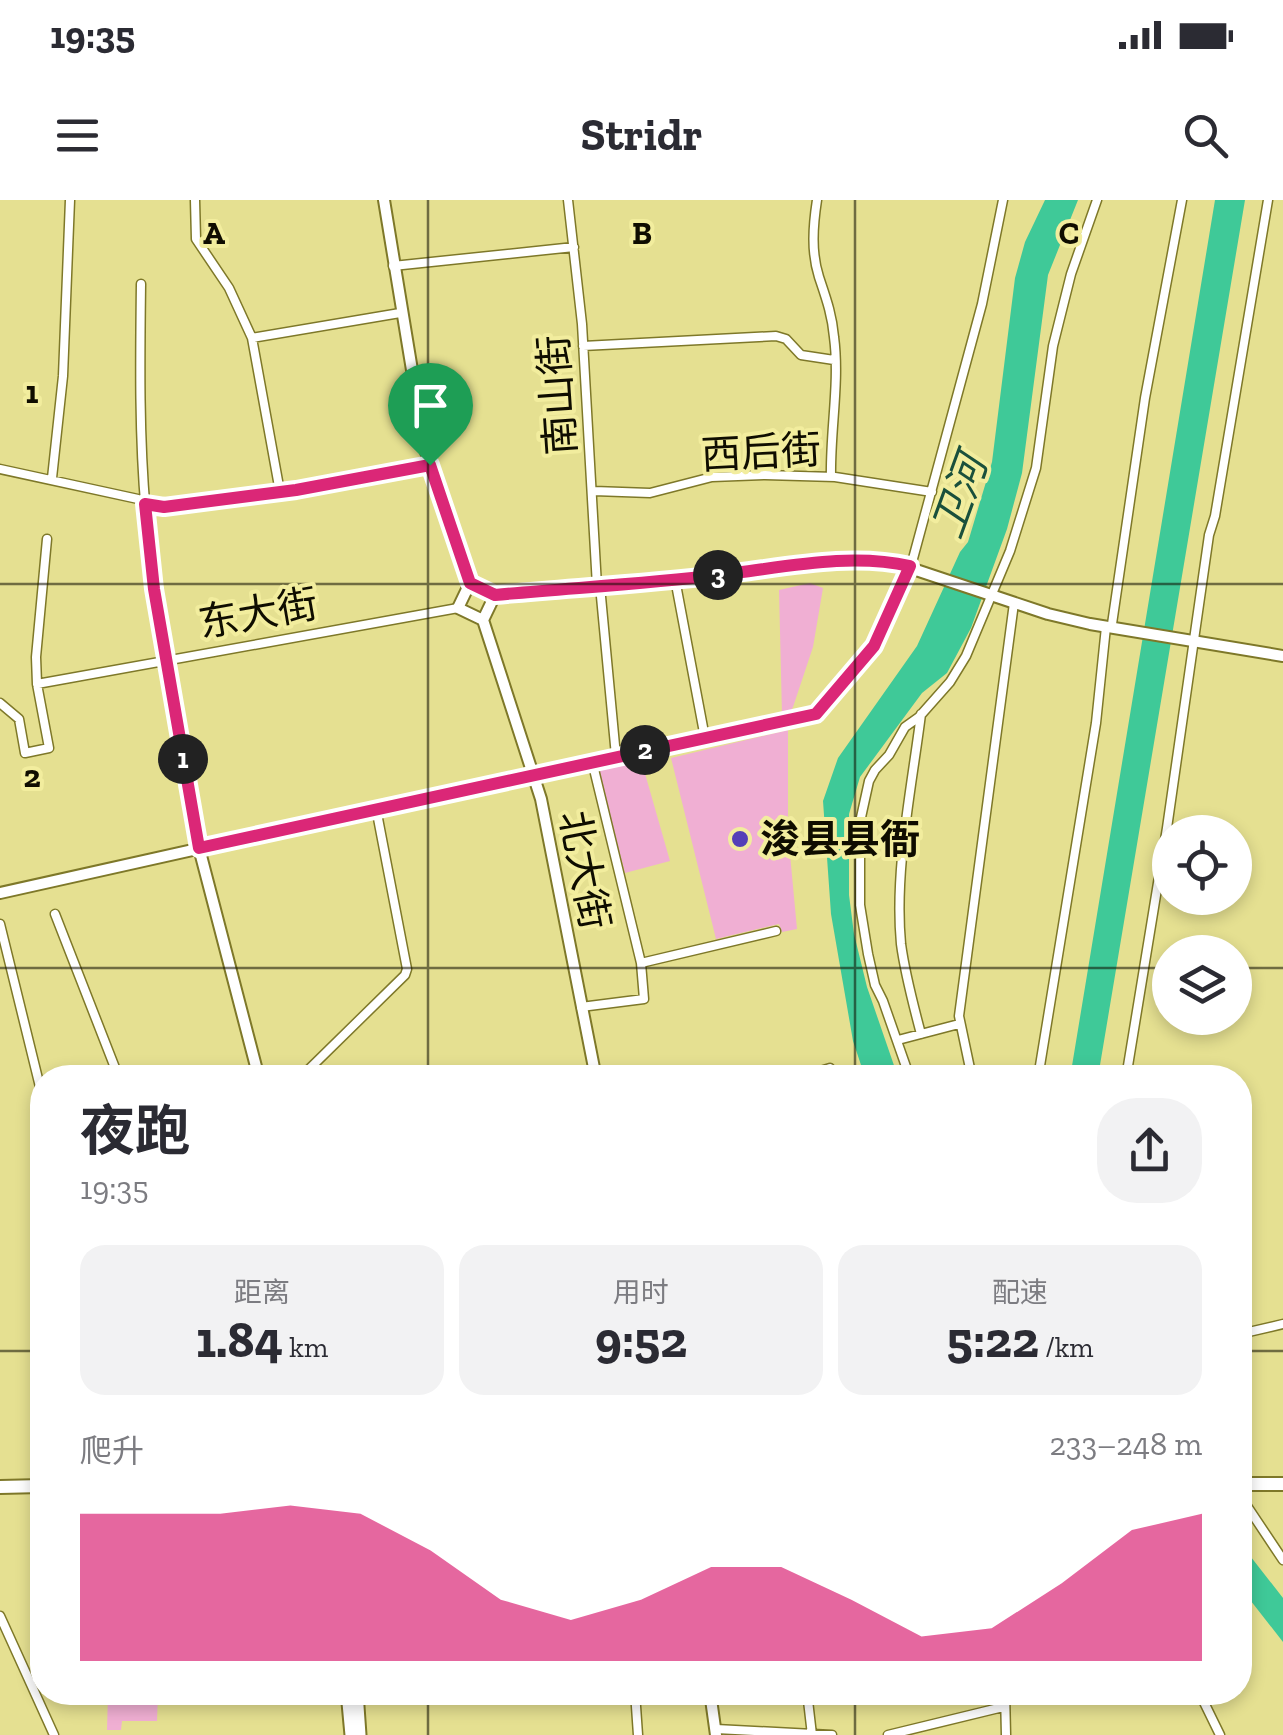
<!DOCTYPE html>
<html lang="zh">
<meta charset="utf-8">
<style>
:root{--surface:#fff;--page:#f2f2f3;--text:#2b2b33;--muted:#7c7c81;--accent:#db2777}
body{margin:0;font-family:"Zilla Slab","Noto Sans SC",serif;background:var(--page);color:var(--text);height:100vh;display:flex;flex-direction:column;font-size:38px;white-space:nowrap}
*{box-sizing:border-box;margin:0}
p{font-size:32px;color:var(--muted)}
.icon{flex:none;width:55px;height:55px;fill:none;stroke:currentColor;stroke-width:2;stroke-linecap:round;stroke-linejoin:round}
.map{position:relative;flex:1;overflow:hidden}
.details{position:absolute;left:30px;top:865px;width:1222px;height:640px;display:flex;flex-direction:column;background:var(--surface);border-radius:40px;box-shadow:0 5px 15px #0003}
.details>*{flex:none}
.buttons{position:absolute;left:1152px;top:615px;display:grid;gap:20px}
.buttons a{display:grid;place-items:center;width:100px;height:100px;border-radius:50%;background:var(--surface);box-shadow:0 5px 15px #0003;font-size:50px}
.pin{position:absolute;display:grid;place-items:center;width:85px;height:85px;color:#fff;margin:-102px -42px;border-radius:50% 50% 50% 0;rotate:-45deg;box-shadow:0 0 10px #0007}
.pin .icon{rotate:45deg}
.km{position:absolute;width:50px;height:50px;margin:-25px;border-radius:50%;background:#222;color:#fff;font-size:28px;line-height:50px;text-align:center}
.round{display:grid;place-items:center;flex:none;width:105px;height:105px;border-radius:40px;background:var(--page)}
.summary{display:flex;align-items:center;justify-content:space-between;height:170px;padding:0 50px}
h1{font-size:55px;font-weight:700;line-height:75px}
.stats{display:grid;grid-template-columns:repeat(3,1fr);gap:15px;height:170px;padding:10px 50px}
.stats div{display:grid;align-content:center;border-radius:25px;background:var(--page);text-align:center}
.stats b{font-size:50px;font-weight:700}
.stats small{font-size:28px;font-weight:400}
.stats p{font-size:28px}
.chart{height:280px;padding:20px 50px}
.chart p{display:flex;justify-content:space-between}
.chart svg{width:100%;height:180px;margin-top:10px;fill:var(--accent);opacity:.7}
.status{display:flex;justify-content:space-between;align-items:center;height:70px;padding:0 50px;background:var(--surface);direction:ltr}
.status svg{height:28px;fill:currentColor}
header{display:flex;justify-content:space-between;align-items:center;height:130px;padding:0 50px;background:var(--surface);font-size:45px;font-weight:700}
.map>svg:first-child{display:block}
</style>
<div class="status"><b>19:35</b><svg viewBox="0 0 49 12"><path d="M0 12V9h3v3zM5 12V6h3v6zM10 12V3h3v9zM15 12V0h3v12zM26 1h20v11H26zM47 4h2v5h-2z"/></svg></div>
<header><svg class="icon" aria-label="menu" viewBox="0 0 24 24"><path d="M4 6h16M4 12h16M4 18h16"/></svg>Stridr<svg class="icon" aria-label="search" viewBox="0 0 24 24"><circle cx="10" cy="10" r="6"/><path d="M15 15l6 6"/></svg></header>
<div class="map">
<svg width="1283" height="1535" viewBox="0 0 1283 1535">
<rect width="100%" height="100%" fill="#e5e091"/>
<path fill="#f0afd3" d="M810,383L823,388L813,447L793,507L789,514L782,515L779,390Z
M788,530V633L797,729L782,732L779,724L716,739L671,558Z
M640,556L670,661L625,673L597,567Z
M108,1493H158L157,1521H122L121,1530H107Z"/>
<path fill="#3fc998" d="M1045,0H1078L1048,75L1022,273L1007,329L971,428L947,473L922,493L860,577L849,614V695L854,734L867,787L898,877H865L853,841L831,714L823,601L838,558L917,446L960,352L968,342L992,262L1015,78L1025,42Z
M1215,0H1245L1098,877L1070,878Z
M1240,1343L1283,1398V1442L1240,1387Z"/>
<g fill="none" stroke-linecap="round" stroke-linejoin="round">
<defs>
<path id="minor" d="M195,0L196,39L229,88L252,138L280,292
M568,0L582,124L597,386
M817,0C813,26 811,52 819,77C826,98 832,114 834,137C840,182 830,231 831,277
M393,66L574,47
M141,84C140,161 139,238 146,314C156,426 180,537 199,648
M252,138L400,113
M583,146L776,136L786,139L801,155L834,160
M0,269L138,299L155,308L296,290L430,265
M52,278L63,176L70,0
M594,291L650,293L712,277L765,275L835,277L932,292
M675,379L705,538
M600,386L616,556
M1112,424L1145,198L1182,0
M37,484L36,457L47,339
M0,503L19,519L25,553L49,548L37,484L458,408
M921,514C912,586 894,671 901,744C905,774 913,804 921,834
M592,561L641,763
M534,574L816,514L874,446L911,366L982,104L1003,0
M55,714L119,878
M0,724L42,895
M581,807L644,799L641,763L776,731
M898,840L959,824
M300,878L405,775L407,769L376,608
M798,878L830,868L834,878
M910,878L883,801L875,785L868,754L860,705V622L869,581L875,570L889,555L905,527L919,517L950,482L966,456L1010,351L1036,268L1053,146L1071,74L1097,0
M972,878L959,816L1014,403
M1038,878L1096,523L1106,427
M1126,878L1167,628L1209,335L1215,316L1268,0
M1240,1134L1283,1124
M1240,1290L1247,1306L1283,1360
M0,1416L54,1535
M635,1492L638,1535
M807,1492L812,1535
M1005,1492L1006,1535
M1199,1492L1220,1535
M716,1529L832,1535
M888,1535L1003,1507"/>
<path id="tertiary" d="M384,0L425,249L470,383
M470,383L495,395L483,420L458,408Z
M495,395L719,375L809,361L895,363L1048,414L1090,424L1283,456
M483,420L541,599L596,878
M199,648L259,878
M0,693L534,574
M710,1492L716,1535"/>
<path id="secondary" d="M347,1492L351,1535
M357,1492L360,1535"/>
<path id="primary" d="M1240,1284H1283
M0,1287L42,1286"/>
</defs>
<use href="#minor" stroke="#7e7829" stroke-width="11"/>
<use href="#tertiary" stroke="#7e7829" stroke-width="14"/>
<use href="#secondary" stroke="#7e7829" stroke-width="15"/>
<use href="#primary" stroke="#7e7829" stroke-width="16"/>
<use href="#minor" stroke="#fff" stroke-width="8"/>
<use href="#tertiary" stroke="#fff" stroke-width="10"/>
<use href="#secondary" stroke="#fff" stroke-width="11"/>
<use href="#primary" stroke="#fff" stroke-width="12"/>
</g>
<g fill="none" stroke-linecap="round" stroke-linejoin="round">
<defs>
<path id="route" d="M430,265L470,383L495,395C569,388 644,384 718,375C782,368 847,352 910,366L874,446L816,514L199,648L154,389L145,304L164,307L296,290Z"/>
</defs>
<use href="#route" stroke="#fff" stroke-width="20"/>
<use href="#route" stroke="#db2777" stroke-width="12"/>
</g>
<path fill="none" stroke="#0f0d00" stroke-width="2.5" stroke-opacity="0.55" d="M428,0V878M855,0V878M0,384H1283M0,768H1170M1235,768H1283M0,1151H42M1240,1151H1283M428,1492V1535M855,1492V1535"/>
<circle fill="#5440b8" stroke="#f2ed9e" stroke-width="4" cx="740" cy="639" r="10"/>
<g text-anchor="middle" stroke-width="8" stroke-linejoin="round" paint-order="stroke">
<g font-size="40" fill="#0f0d00" stroke="#f2ed9e">
<text transform="translate(557 195) rotate(-94)" y="14">南山街</text>
<text transform="translate(761 252) rotate(-3)" y="14">西后街</text>
<text transform="translate(258 413) rotate(-10)" y="14">东大街</text>
<text transform="translate(585 670) rotate(79)" y="14">北大街</text>
</g>
<g font-size="40" font-weight="bold" fill="#0f0d00" stroke="#f2ed9e" text-anchor="start">
<text x="760" y="653">浚县县衙</text>
</g>
<g font-size="42" font-style="italic" fill="#1a503c" stroke="#f2ed9e">
<text transform="translate(959 296) rotate(-70)" y="15">卫河</text>
</g>
</g>
<g font-size="32" text-anchor="middle" font-weight="bold" fill="#0f0d00" stroke="#f2ed9e" stroke-width="8" stroke-linejoin="round" paint-order="stroke">
<text x="214" y="44">A</text>
<text x="642" y="44">B</text>
<text x="1069" y="44">C</text>
<text x="32" y="203">1</text>
<text x="32" y="587">2</text>
</g>
</svg>
<div class="buttons">
<a><svg class="icon" aria-label="locate" viewBox="0 0 24 24"><circle cx="12" cy="12" r="6"/><path d="M12 2v4M12 18v4M2 12h4M18 12h4"/></svg></a>
<a><svg class="icon" aria-label="layers" viewBox="0 0 24 24"><path d="M12 4l9 5-9 5-9-5zM3 14l9 5 9-5"/></svg></a>
</div>
<div class="pin" style="left:430px;top:265px;background:#1e9e55"><svg class="icon" aria-label="arrive" viewBox="0 0 24 24"><path d="M6 21V4h12l-3 4 3 4H6"/></svg></div>
<b class="km" style="left:183px;top:559px">1</b>
<b class="km" style="left:645px;top:550px">2</b>
<b class="km" style="left:718px;top:375px">3</b>
<section class="details">
<div class="summary"><div><h1>夜跑</h1><p>19:35</p></div><a class="round"><svg class="icon" aria-label="share" viewBox="0 0 24 24"><path d="M12 15V3M7 8l5-5 5 5M5 13v7h14v-7"/></svg></a></div>
<div class="stats">
<div><p>距离</p><b>1.84<small> km</small></b></div>
<div><p>用时</p><b>9:52</b></div>
<div><p>配速</p><b>5:22<small> /km</small></b></div>
</div>
<div class="chart"><p><span>爬升</span>233–248 m</p>
<svg viewBox="0 0 160 44" preserveAspectRatio="none"><path d="M0 44V8L10 8L20 8L30 6L40 8L50 17L60 29L70 34L80 29L90 21L100 21L110 29L120 38L130 36L140 25L150 12L160 8V44z"/></svg>
</div>
</section>
</div>
